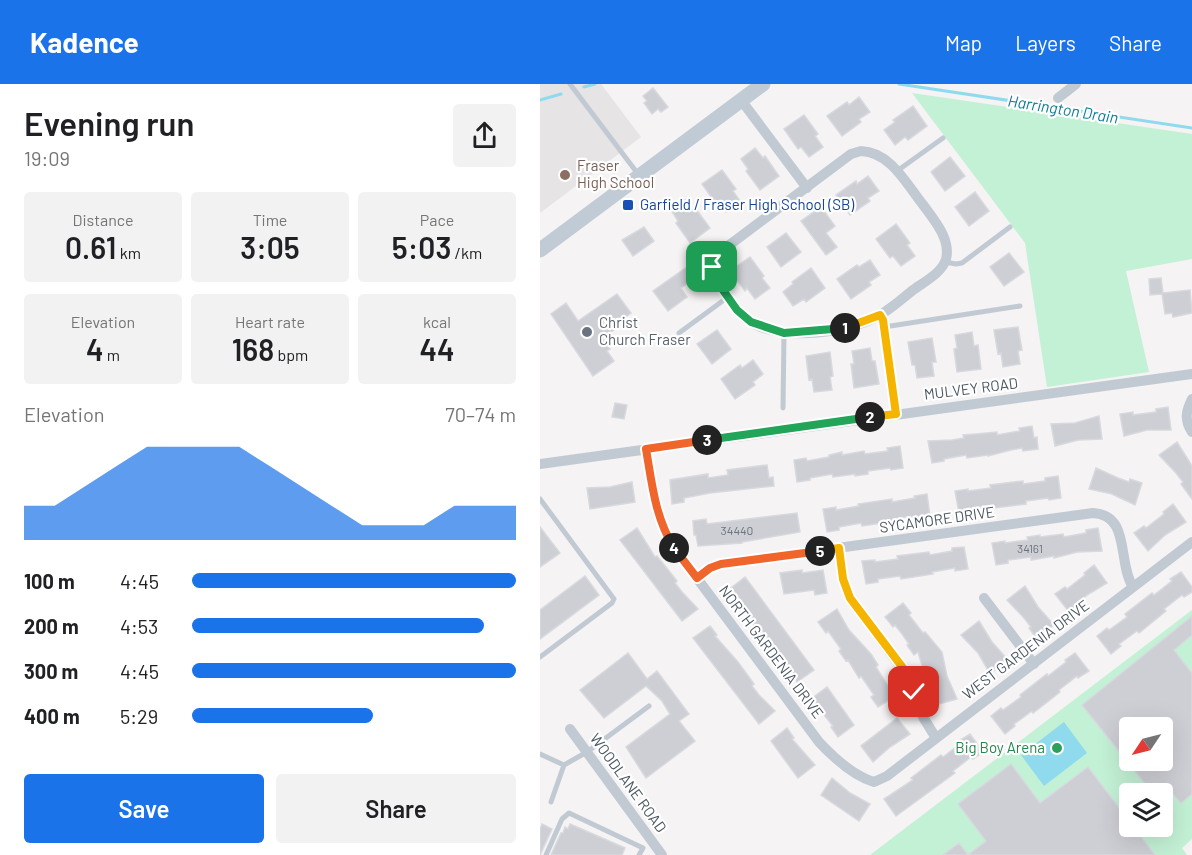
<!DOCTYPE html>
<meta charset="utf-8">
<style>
:root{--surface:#fff;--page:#f2f2f2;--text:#202124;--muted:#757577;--accent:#1a73e8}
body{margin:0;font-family:Barlow,sans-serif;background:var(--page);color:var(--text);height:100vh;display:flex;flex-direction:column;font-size:22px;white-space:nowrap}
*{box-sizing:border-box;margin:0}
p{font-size:20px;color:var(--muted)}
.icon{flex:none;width:33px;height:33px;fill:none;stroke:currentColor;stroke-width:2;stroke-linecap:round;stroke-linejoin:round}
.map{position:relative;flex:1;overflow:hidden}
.panel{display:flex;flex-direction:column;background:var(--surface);width:540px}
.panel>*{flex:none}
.needle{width:39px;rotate:235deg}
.controls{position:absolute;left:579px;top:633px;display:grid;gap:12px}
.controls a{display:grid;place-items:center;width:54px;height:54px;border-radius:6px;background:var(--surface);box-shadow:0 6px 24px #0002;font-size:30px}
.pin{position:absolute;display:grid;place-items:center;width:51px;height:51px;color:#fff;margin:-26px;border-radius:12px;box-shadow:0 3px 9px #0006}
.km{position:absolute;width:30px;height:30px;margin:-15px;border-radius:50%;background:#222;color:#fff;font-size:16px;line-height:30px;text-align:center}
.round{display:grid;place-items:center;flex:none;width:63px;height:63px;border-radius:6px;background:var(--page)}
.overview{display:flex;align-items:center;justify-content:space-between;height:102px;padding:0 24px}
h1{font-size:33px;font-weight:600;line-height:45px}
.figures{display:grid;grid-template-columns:repeat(3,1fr);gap:9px;height:102px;padding:6px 24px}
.figures div{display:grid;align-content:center;border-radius:6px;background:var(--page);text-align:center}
.figures b{font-size:30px;font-weight:600}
.figures small{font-size:16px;font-weight:400}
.figures p{font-size:16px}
.chart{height:168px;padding:12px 24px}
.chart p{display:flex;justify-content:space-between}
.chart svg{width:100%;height:108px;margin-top:6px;fill:var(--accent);opacity:.7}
.action{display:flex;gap:12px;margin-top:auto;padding:12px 24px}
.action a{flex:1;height:69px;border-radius:6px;background:var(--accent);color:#fff;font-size:24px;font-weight:600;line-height:69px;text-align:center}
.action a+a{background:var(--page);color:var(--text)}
ul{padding:0 24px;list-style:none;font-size:20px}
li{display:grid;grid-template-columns:96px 72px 1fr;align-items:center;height:45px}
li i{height:15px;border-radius:8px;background:var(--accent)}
header{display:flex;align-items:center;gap:36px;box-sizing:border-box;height:84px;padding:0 30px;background:var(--accent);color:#fff}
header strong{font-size:28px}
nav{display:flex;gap:33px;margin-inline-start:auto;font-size:21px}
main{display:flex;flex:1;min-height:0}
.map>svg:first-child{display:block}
</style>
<header>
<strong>Kadence</strong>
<nav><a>Map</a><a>Layers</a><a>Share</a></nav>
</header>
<main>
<section class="panel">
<div class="overview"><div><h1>Evening run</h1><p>19:09</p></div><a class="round"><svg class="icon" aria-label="share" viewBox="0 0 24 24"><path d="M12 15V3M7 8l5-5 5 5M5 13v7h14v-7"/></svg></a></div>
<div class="figures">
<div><p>Distance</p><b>0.61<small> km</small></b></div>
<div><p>Time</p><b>3:05</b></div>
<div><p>Pace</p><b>5:03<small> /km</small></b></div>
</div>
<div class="figures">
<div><p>Elevation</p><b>4<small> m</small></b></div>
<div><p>Heart rate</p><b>168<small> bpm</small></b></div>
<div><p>kcal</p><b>44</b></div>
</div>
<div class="chart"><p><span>Elevation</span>70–74 m</p>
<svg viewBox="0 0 160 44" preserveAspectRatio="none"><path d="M0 44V30L10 30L20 22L30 14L40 6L50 6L60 6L70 6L80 14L90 22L100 30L110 38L120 38L130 38L140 30L150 30L160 30V44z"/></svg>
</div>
<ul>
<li><b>100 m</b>4:45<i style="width:100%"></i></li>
<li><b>200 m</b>4:53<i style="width:90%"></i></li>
<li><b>300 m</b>4:45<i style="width:100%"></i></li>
<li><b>400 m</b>5:29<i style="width:56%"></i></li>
</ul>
<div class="action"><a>Save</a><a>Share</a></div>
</section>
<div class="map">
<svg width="652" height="771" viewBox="0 0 652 771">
<rect width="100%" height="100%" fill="#f5f3f3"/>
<path fill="#e6e4e5" d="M0,0H61L101,53L0,129Z"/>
<path fill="#c3f1d5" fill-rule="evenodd" d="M372,9L652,50V175L586,187L609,288L507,303L485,159Z
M652,526V755L642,764L647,771H330ZM590,644H622V676H590ZM590,710H622V742H590Z"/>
<path fill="#90daee" d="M524,638L547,669L504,702L481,671Z"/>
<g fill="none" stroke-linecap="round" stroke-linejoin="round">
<path stroke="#90daee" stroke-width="3" d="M359,0L652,44
M44,3L55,0
M0,16L21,10"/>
</g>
<path fill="#cdcfd5" stroke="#d7d9de" stroke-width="1.5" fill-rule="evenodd" d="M113,4L128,23L121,28L118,25L112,30L104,19L107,17L103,12Z
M319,13L330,28L319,35L321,38L302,52L287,32L307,18L309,21Z
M373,22L387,42L368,56L365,53L355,61L344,46L355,38L353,36Z
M264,31L278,50L275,52L283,63L269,73L261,63L258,65L244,45Z
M215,64L223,74L225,72L239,92L220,106L206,87L208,85L201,75Z
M410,73L425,92L405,107L391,88Z
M182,86L196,105L193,107L200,117L186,128L179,118L176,120L162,100Z
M328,92L339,107L328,114L330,117L310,131L296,111L316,97L317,100Z
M435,108L449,127L429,142L415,123Z
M145,116L153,127L156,125L170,144L150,159L136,139L138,137L131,126Z
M281,123L295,142L286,149L297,163L286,171L261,137Z
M356,140L370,159L367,161L375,172L361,182L353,172L350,174L336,155Z
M104,143L114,157L93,172L82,156Z
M246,149L261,168L241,183L227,163Z
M469,169L484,188L464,202L450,183Z
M210,173L224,192L222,194L230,204L215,215L207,204L205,207L190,187Z
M330,176L340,191L329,198L331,201L311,215L297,195L317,181L319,183Z
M147,183L155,194L141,204L147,213L128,227L113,207Z
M271,184L285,204L266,218L264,215L253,222L243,208L253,200L252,198Z
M621,194L623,209L650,206L652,229L633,233L632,229L625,230L622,210L610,211L609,195Z
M77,210L91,229L83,235L85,238L63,254L70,265L67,267L74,277L53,292L11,230L26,219L38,237Z
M478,243L482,266L478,267L480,280L463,283L461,269L458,270L454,246Z
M177,246L191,265L172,280L157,260Z
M432,248L434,262L438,261L441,285L417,288L414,265L417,264L415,251Z
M392,254L396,278H392L394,292L377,294L375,281H372L368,258Z
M330,264L332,277H335L339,300L314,304L311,280H314L312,267Z
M290,268L293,292L290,293L292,306L274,308L272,295L269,296L266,272Z
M213,276L223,290L213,298L215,301L195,315L181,295L200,281L202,284Z
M75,319L87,321L84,335L72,333Z
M628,323L631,346H607L584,352L580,330L593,328V331L616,328V325Z
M559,332L562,355L538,356L515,362L511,340L535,339Z
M492,342L494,354L497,353L498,365L483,367L482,364L471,366L448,372V371L427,374L426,371L404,375V377L392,379L388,357L412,356L424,354L423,351L436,350L457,348V351L480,347L479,344Z
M637,358L652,382V415L641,400L643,398L636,389L619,371Z
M360,362L363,384L351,386L350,384L328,387V390L315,392V390L293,393L292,390L270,394V396L257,398L254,376L266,374L267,377L289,373V371L302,368V371L324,367L325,370L348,367L347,364Z
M227,381L229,394L233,393L234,402L170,409L144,414V418L132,420L130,396L168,390V394L188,391L187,386Z
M556,384L578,394L589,398L590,395L602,399L595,421L572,410L549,405Z
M518,392L521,414L509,416L508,414L486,417V420L454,424L453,421L431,424V427L419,429L415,407L428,405V407L451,404L450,401L483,397V400L505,397V394Z
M92,398L95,418L50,425L47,404L70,403Z
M387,410L390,432L366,433L355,435L356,437L322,442L321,439L299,443V446L287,448L283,425L296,423V426L319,422L318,420L352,415V418L375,414L374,412Z
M633,420L646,438L625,451L608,467L594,449L604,442L606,444L624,430L623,428Z
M257,429L260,448L202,458V459L158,462L156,451H154L153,437L166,435L167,440Z
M0,443L20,469L0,483Z
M97,444L115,473L117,472L137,497L135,499L142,508L158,525L142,537L80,456Z
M558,444L562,467L537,468L514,474V472L491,476V473L468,476V479L456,481L452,459L465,457V459L488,456L487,453L500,451V453L523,450L524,453L546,449V446Z
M424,463L428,485L415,487V484L392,488L393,490L361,495L360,492L338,495V498L326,500L322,477L335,476V478L358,475L357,472L389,468L390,471L412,467V464Z
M554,481L567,499L547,511L529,528L515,510L525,503L527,505L545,491L544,489Z
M262,486V489L283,486L287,509L275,511L274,506L244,510L240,489Z
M641,488L652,503V508L644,513L642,511L624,525L626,527L599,549L597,547L579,560L581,562L571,570L557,552L567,544L569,546L587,533L585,530L612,509L614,511L632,497L630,495Z
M45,492L59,511L0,555V526Z
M205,493L274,586L257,598L239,569L237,570L217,541L215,542L206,531L208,529L201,520L202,519L191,504Z
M485,502L498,523L514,541L496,554L489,544L491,543L484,534L467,516Z
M363,519L371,529L369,531L383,549L385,548L402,568L407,592L417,615L395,621L391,597L387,587L384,588L378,568L374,571L367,561L369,560L362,550L355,541L353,543L345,533Z
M297,525L309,546L331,570L338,581L336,583L348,602L350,600L357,611L338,623L331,613L334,611L321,592L319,594L308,576L306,577L299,567L301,565L288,547L286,549L278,538Z
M652,532V551L634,566L652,589V710L641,719L630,707L627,710H613L542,621ZM590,644H622V676H590Z
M439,537L452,558L468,576L450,590L438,569L421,551Z
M170,542L177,551L175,552L198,578L214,600L212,602L219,611L235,627L219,640L153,554Z
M88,569L107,595L117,587L149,630L139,637L155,657L106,694L86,663L130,630L122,617L106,602L64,634L40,606Z
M535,569L549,587L538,594L537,592L519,606L520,608L493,629L492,627L474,640L475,642L465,650L451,632L461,624L463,626L481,613L480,611L507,590L508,592L526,578L525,576Z
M287,603L314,641L298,653L291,643L293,642L271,615Z
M357,634L370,650L350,663L333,678L321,662Z
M247,644L254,654L252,655L275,681L258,694L231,657Z
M430,650L443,668L433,675L431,673L413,687L415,689L356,732L344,715L373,696L371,694L401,671L403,673L421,659L419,657Z
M471,680L500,719L548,683L590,738V742H593L615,771H428L446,757L418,720Z
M292,694L310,709L330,720L319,737L281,711Z
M2,740L12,745L0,771V745Z
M30,740L85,764L82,771H11L21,749H23L25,743L28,745Z
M419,759L428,771H403Z"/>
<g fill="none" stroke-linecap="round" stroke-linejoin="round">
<path stroke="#c1cad2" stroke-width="5" d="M30,0L98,90
M357,87L403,54
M405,178L416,180L422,179L470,143
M344,243L480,222
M139,249L188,213
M243,324L244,249
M0,415L74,515L72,519L0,573
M0,670L24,681
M11,718L24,681L47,668L109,622
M6,771L22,735L29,729L103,764L99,771"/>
<path stroke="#c1cad2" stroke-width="10" d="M518,14L536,0
M201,16L267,104
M321,67C351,68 367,101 384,122C394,136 411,155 406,175C402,189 384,198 373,206C363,214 352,224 340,231C309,249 245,257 212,239C200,232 192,220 185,209C173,192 169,186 180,168L311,70Z
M340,231L343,236L356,329
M652,315C646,327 644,336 652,348
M106,365C112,403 115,433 136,466L279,658C293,673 314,692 334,698L347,692L652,458
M0,380L652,290
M299,464L303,495L310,514L368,593L383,633L396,654
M157,493L170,484L181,480L553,429C591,431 577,478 593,503
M444,514L494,580
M30,645L122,771"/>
<path stroke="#c1cbd6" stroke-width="15" d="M0,166L223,0"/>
</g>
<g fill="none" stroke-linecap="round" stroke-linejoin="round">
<defs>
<path id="split-1" d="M172,183L178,199L197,226L211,238L244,249L305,244"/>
<path id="split-2" d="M305,244L340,231L343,236L356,330L330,333"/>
<path id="split-3" d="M167,356L330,333"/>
<path id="split-4" d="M134,464C115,433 112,400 106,365L167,356"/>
<path id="split-5" d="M134,464L157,494L170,484L181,480L280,467"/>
<path id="split-6" d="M280,467L299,464L303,495L310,514L363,584L374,608"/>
</defs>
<use href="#split-1" stroke="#fff" stroke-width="12"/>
<use href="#split-2" stroke="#fff" stroke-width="12"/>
<use href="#split-3" stroke="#fff" stroke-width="12"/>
<use href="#split-4" stroke="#fff" stroke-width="12"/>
<use href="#split-5" stroke="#fff" stroke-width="12"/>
<use href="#split-6" stroke="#fff" stroke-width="12"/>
<use href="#split-1" stroke="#22a559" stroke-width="8"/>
<use href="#split-2" stroke="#f5b400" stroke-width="8"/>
<use href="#split-3" stroke="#22a559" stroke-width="8"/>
<use href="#split-4" stroke="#f0652b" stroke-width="8"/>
<use href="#split-5" stroke="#f0652b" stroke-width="8"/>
<use href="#split-6" stroke="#f5b400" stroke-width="8"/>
</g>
<circle fill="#8d6e63" stroke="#fff" stroke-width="2" cx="25" cy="91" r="6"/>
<rect fill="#1a4fb4" stroke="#fff" stroke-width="2" x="82" y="115" width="12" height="12" rx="3"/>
<circle fill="#6b7280" stroke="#fff" stroke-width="2" cx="47" cy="248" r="6"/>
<circle fill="#2e9e5b" stroke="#fff" stroke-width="2" cx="517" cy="664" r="6"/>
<g text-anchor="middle" stroke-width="4.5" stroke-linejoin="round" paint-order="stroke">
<g font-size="12" fill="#6b747e">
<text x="197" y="451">34440</text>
<text x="490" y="469">34161</text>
</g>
<g font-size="15" fill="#785e54" stroke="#fff" text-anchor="start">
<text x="37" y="87">Fraser<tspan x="37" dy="17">High School</tspan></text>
</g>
<g font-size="15" fill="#164399" stroke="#fff" text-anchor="start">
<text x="100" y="126">Garfield / Fraser High School (SB)</text>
</g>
<g font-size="15" fill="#5b616d" stroke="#fff" text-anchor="start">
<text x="59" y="244">Christ<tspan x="59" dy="17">Church Fraser</tspan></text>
</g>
<g font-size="15" fill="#4a5661" stroke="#fff">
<text transform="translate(431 305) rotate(-7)" y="5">MULVEY ROAD</text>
<text transform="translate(397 436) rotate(-8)" y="5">SYCAMORE DRIVE</text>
<text transform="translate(486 566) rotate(-37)" y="5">WEST GARDENIA DRIVE</text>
<text transform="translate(231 568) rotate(53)" y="5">NORTH GARDENIA DRIVE</text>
<text transform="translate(88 699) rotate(54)" y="5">WOODLANE ROAD</text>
</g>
<g font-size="15" fill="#27864d" stroke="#fff" text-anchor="end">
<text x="505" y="669">Big Boy Arena</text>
</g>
<g font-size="16" font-style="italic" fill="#0c7c9b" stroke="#fff">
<text transform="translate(523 25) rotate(9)" y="6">Harrington Drain</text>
</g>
</g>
</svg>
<div class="controls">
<a><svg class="needle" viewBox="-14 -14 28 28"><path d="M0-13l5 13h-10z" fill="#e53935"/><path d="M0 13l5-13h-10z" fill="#757577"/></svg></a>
<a><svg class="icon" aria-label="layers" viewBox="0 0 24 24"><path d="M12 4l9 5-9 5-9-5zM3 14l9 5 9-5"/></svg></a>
</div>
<div class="pin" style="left:172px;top:183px;background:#1e9e55"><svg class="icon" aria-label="arrive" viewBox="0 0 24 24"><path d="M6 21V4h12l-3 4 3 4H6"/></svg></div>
<div class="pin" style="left:374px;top:608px;background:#d93025"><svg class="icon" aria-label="check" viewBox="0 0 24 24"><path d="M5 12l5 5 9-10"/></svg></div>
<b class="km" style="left:305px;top:244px">1</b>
<b class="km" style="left:330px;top:333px">2</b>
<b class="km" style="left:167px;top:356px">3</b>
<b class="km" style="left:134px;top:464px">4</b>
<b class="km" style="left:280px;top:467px">5</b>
</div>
</main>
